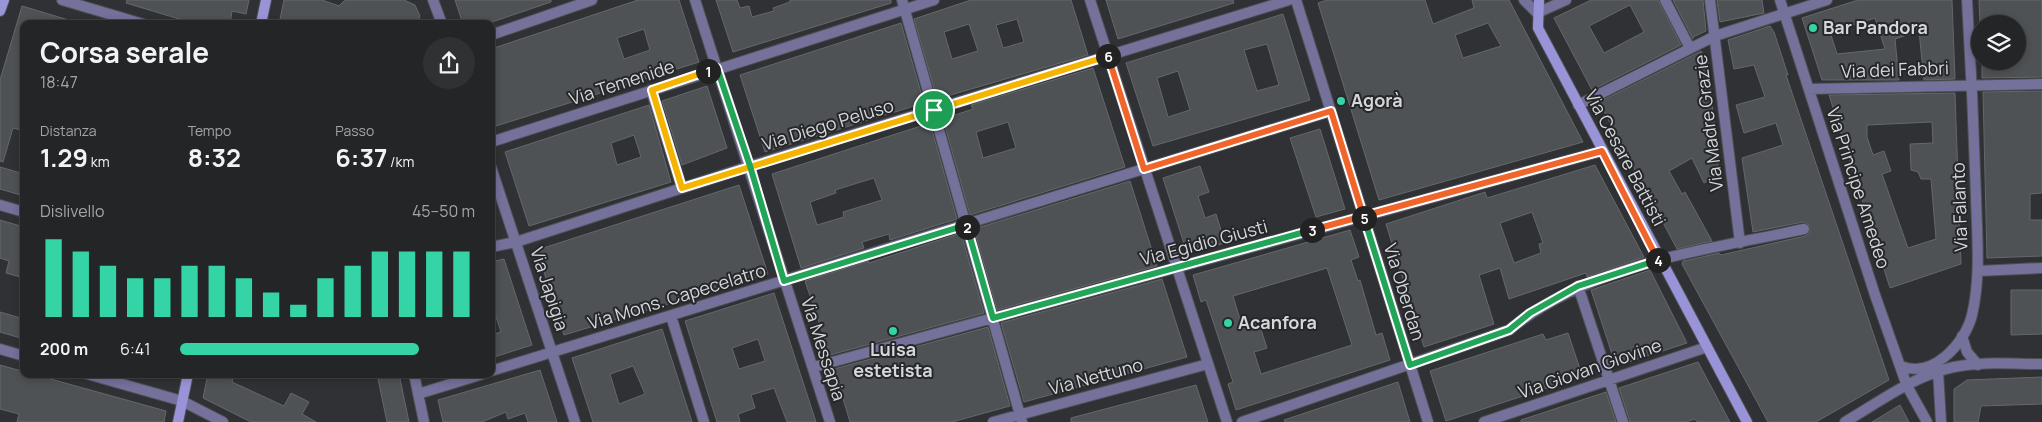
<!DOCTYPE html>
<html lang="it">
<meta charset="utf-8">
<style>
:root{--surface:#232527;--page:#2f3133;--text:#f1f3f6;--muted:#a3a5a7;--line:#404244;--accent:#35d4a7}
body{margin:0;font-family:Manrope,sans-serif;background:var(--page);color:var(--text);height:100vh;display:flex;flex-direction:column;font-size:19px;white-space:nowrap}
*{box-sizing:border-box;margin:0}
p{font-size:16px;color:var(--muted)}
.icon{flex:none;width:28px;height:28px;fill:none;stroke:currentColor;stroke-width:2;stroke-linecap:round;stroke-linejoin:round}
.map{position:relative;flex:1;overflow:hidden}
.panel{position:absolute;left:20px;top:20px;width:475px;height:358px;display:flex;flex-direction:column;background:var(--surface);border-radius:10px;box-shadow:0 2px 8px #0003,0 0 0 1px var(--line)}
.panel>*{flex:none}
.fabs{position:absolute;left:1971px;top:15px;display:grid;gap:10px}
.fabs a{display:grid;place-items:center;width:55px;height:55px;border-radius:50%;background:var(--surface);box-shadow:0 2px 8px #0003,0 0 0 1px var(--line);font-size:25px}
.pin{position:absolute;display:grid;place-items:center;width:42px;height:42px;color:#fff;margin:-21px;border:2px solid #fff;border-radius:50%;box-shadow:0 1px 5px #0007}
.km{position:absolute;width:25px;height:25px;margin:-12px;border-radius:50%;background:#222;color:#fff;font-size:14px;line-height:25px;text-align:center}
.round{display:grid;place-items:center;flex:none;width:52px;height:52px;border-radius:26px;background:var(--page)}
.summary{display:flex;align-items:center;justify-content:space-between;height:85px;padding:0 20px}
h1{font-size:28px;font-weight:700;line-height:38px}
.stats{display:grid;grid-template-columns:repeat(3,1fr);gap:8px;height:85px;padding:5px 20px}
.stats div{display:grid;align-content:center}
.stats b{font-size:25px;font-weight:700}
.stats small{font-size:14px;font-weight:400}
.stats p{font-size:14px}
.chart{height:140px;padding:10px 20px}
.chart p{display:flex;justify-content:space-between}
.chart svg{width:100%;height:90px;margin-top:5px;stroke:var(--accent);stroke-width:6}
ul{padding:0 20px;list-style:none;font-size:16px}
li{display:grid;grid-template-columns:80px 60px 1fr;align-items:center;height:38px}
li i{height:12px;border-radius:6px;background:var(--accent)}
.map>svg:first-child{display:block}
</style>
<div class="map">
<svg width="2042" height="422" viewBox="0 0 2042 422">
<rect width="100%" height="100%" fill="#2f3134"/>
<path fill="#4f5254" stroke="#65686b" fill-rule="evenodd" d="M127,0H249L246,14L232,11L230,24H196L126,3Z
M284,0H322L339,6L345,0H404L415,5L420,16L417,24H279Z
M455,0H551V2L486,24H463Z
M638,0H679L699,62L496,126L491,112V49ZM644,29L650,50L624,59L617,38Z
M716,0H737L740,8L749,6L752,17L774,11L773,8L790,2V0H891V3L733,52Z
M971,0H1071L1088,55L937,99L914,19ZM1017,19L1024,42L1003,48L996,25ZM969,24L978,51L952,59L944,32Z
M1106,0H1233L1234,3L1118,39Z
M1327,0H1425L1433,24L1474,8L1472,0H1509L1583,142L1379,200L1318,3ZM1488,23L1501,46L1463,58L1455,35Z
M1591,0H1658L1681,45L1592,90L1554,18ZM1630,5L1644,32L1604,53L1589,26Z
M1673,0H1703L1706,31L1693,37V39Z
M1717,0H1762L1764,13L1720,22Z
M1858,0H1952L1955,79L1924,80L1919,31L1895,39L1899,80H1822L1802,18ZM1875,18L1885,49L1837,54L1830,32Z
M1979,0H2042V77L1982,78V61H2018V24H1980Z
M22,6L72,21L71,24H24V131L13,128L3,162L0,161V80Z
M1283,14L1310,100L1153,146L1126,63ZM1267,44L1279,85L1257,91L1244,50ZM1178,71L1190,110L1168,117L1157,78Z
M901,23L924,103L765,152L740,75Z
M1770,26L1774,32L1788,75H1786L1889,380L1816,422H1768L1682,264L1683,261L1689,260L1719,253L1721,255L1805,236L1810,232L1809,225L1803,222L1753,232L1742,158L1783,145L1776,123L1744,133L1736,105L1765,97L1754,65L1734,69L1728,40Z
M1701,51L1708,61L1719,175L1704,183L1692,158L1669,171L1682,194L1685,192L1712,241L1677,249L1599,102Z
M1093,68L1125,167L970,215L943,119L973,109L971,105ZM1008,122L1016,148L983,158L976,132Z
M707,86L727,148L682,165L662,101Z
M2042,91V193L2030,194V220H2042V256L1987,258L1983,92Z
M1955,93L1961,264L1890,288L1829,95ZM1932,122L1933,143L1910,144L1911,170L1918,172L1921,179H1931L1936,239L1908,248L1882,174L1891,171L1884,151L1873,155L1867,137V125Z
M649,105L671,182L529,226L505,152ZM634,135L641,157L617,165L611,143Z
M930,123L957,219L890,240L889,234L862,242L864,248L801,268L772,174ZM874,178L882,200L843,212L844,217L817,225L810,202L836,193L835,190Z
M1320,129L1345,209L1316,217L1290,138Z
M1595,165L1644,257L1587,277L1586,273L1509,299L1500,268L1479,275L1494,324L1424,347L1386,224L1485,192L1487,198ZM1532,212L1543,243L1539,244L1541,253L1514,263L1500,223Z
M1200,166L1209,192L1198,196L1205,218L1216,214L1225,243L1187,253L1163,178Z
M0,167L24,174V196L0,189Z
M1130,181L1157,266L997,310L974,229Z
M739,185L768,274L564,335L537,250Z
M0,220L24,227V278L6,273L9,261L0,258Z
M1350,230L1359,257L1351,260L1358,281L1360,280L1376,335L1382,333L1390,360L1236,410L1228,384L1233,382L1206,300L1201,302L1193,275ZM1327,268L1352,345L1261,374L1254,352L1267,348L1258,320L1242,326L1233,296Z
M961,233L984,313L830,355L805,281L868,261L869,263Z
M504,259L532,345L491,358V335L501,332L491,301V262Z
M1650,270L1687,343L1616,366L1591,290Z
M1162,279L1187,357L1024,402L1001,323Z
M2011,290H2042V334L2011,335Z
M774,293L816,422H787L774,388L751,395L755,408L738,414L740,422H717L685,321ZM758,339L765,361L739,369L732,348Z
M0,312L24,319V339L0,332Z
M988,327L1010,406L952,422H850L834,369Z
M662,329L692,422H593L572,358ZM633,366L645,394L619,404L610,374Z
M1568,333L1581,372L1558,379L1560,384L1446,421L1430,371L1543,334L1546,340Z
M1698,362L1730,422H1697L1695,419L1686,422H1630L1619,388Z
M0,365L166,411L164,422H17L19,414L0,409Z
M540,370L557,422H528L525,413L508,419L506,412L482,422H443L438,400Z
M208,374H234L232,382L284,406L291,393L309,402L302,414L316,422H251L203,398Z
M377,374H399L409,422H387Z
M2042,377V404L1981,406L1978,422H1954V389L1967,380Z
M1398,382L1410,422H1285L1284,420Z
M1196,385L1208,422H1071V418Z
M1606,392L1616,422H1521V420Z
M1900,405L1909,422H1872Z"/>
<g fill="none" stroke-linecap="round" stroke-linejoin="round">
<defs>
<path id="minor" d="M695,0L830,422
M902,0L1022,422
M1296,0L1428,422
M1524,0L1537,13L1566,0
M1665,0L1690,48
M1710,0L1740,243
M1780,0L1875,295L1907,386L1927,422
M1809,89L2042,84
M651,90L682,188
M1578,105L1715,36L1827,0
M491,142L934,0
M0,205L24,212
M491,247L516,242L750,166L1289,0
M1978,271L2042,268
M1578,286L1623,422
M671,316L704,422
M1962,336L1967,352L1978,365
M0,349L24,356
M1901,366C1932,379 1965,344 1972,315C1981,277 1977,236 1976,197C1974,132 1971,66 1967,0
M814,367L1602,151
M491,371L1331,111
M1938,371L1941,422
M87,374L182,401L223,422
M414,374L424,422
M418,394L483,374
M993,422L1208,364
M1242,422L1509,330C1591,263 1703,251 1804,229
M1484,422L1707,347
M1845,422C1879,402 1915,375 1954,367C1982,361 2014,364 2042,364"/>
<path id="tertiary" d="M62,0L143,24
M433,0L442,24
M1090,0L1227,422
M491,35L592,0
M491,167L575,422"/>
<path id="secondary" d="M1539,0L1538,28L1747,422
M0,11L4,0
M261,24L266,0
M178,422L188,374"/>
</defs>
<use href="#minor" stroke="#4d4f52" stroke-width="12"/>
<use href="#tertiary" stroke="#4d4f52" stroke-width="12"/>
<use href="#secondary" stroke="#4d4f52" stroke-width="12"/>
<use href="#minor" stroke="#74719b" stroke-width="10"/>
<use href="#tertiary" stroke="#74719b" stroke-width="10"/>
<use href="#secondary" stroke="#9994d8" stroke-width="10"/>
</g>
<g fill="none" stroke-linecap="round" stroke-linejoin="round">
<defs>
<path id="split-1" d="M708,71L652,90L682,188L934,110"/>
<path id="split-2" d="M708,71L717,68L750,166L784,281L966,225L967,227"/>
<path id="split-3" d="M967,227L993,318L1312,230"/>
<path id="split-4" d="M1312,230L1602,151L1658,260"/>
<path id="split-5" d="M1364,218L1410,365L1509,330L1530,313L1578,286L1658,260"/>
<path id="split-6" d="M1108,56L1144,169L1331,111L1364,218"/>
<path id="split-7" d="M934,110L1108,56"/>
</defs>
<use href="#split-1" stroke="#fff" stroke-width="10"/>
<use href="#split-2" stroke="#fff" stroke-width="10"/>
<use href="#split-3" stroke="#fff" stroke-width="10"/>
<use href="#split-4" stroke="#fff" stroke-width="10"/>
<use href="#split-5" stroke="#fff" stroke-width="10"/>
<use href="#split-6" stroke="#fff" stroke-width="10"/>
<use href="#split-7" stroke="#fff" stroke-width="10"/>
<use href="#split-1" stroke="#f5b400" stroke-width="6"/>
<use href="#split-2" stroke="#22a559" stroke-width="6"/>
<use href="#split-3" stroke="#22a559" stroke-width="6"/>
<use href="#split-4" stroke="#f0652b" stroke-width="6"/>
<use href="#split-5" stroke="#22a559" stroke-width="6"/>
<use href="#split-6" stroke="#f0652b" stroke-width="6"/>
<use href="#split-7" stroke="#f5b400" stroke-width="6"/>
</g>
<g fill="#35d4a7" stroke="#25272a" stroke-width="2">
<circle cx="1813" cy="28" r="5"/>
<circle cx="1341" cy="101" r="5"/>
<circle cx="1228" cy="323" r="5"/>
<circle cx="893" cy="331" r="5"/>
</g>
<g text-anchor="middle" stroke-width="4" stroke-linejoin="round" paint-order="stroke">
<g font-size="18" font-weight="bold" fill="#d6d7d9" stroke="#25272a" text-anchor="start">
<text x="1823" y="34">Bar Pandora</text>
<text x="1351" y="107">Agorà</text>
<text x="1238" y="329">Acanfora</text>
<text x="893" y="356" text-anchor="middle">Luisa<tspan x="893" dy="21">estetista</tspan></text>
</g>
<g font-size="18" fill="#d6d7d9" stroke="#25272a">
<text transform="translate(1895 70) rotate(-2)" y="6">Via dei Fabbri</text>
<text transform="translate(622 83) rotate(-18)" y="6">Via Temenide</text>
<text transform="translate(1709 123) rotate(-97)" y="6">Via Madre Grazie</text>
<text transform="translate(828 125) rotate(-17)" y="6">Via Diego Peluso</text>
<text transform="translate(1625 158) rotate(62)" y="6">Via Cesare Battisti</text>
<text transform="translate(1858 188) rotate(72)" y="6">Via Principe Amedeo</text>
<text transform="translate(1960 207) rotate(-92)" y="6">Via Falanto</text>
<text transform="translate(1204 243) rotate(-15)" y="6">Via Egidio Giusti</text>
<text transform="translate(549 289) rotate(72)" y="6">Via Japigia</text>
<text transform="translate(1404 292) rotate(73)" y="6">Via Oberdan</text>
<text transform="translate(677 297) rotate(-17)" y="6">Via Mons. Capecelatro</text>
<text transform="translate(823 349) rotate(72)" y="6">Via Messapia</text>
<text transform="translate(1590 369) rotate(-19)" y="6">Via Giovan Giovine</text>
<text transform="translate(1096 377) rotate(-15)" y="6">Via Nettuno</text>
</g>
</g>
</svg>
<div class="fabs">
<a><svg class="icon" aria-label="layers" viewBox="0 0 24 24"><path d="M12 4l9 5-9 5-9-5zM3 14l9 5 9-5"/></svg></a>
</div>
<div class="pin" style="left:934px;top:110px;background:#1e9e55"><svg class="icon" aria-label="arrive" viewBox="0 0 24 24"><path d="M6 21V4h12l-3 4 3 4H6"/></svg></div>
<b class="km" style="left:708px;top:71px">1</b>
<b class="km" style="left:967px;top:227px">2</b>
<b class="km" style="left:1312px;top:230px">3</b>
<b class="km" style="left:1658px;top:260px">4</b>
<b class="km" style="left:1364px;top:218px">5</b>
<b class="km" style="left:1108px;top:56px">6</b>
<section class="panel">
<div class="summary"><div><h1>Corsa serale</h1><p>18:47</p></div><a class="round"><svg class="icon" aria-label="share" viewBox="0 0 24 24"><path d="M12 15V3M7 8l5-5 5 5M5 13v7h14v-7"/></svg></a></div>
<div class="stats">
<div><p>Distanza</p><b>1.29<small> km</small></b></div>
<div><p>Tempo</p><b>8:32</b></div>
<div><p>Passo</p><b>6:37<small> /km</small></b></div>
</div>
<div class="chart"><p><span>Dislivello</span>45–50 m</p>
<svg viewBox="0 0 160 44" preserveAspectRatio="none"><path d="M5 44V6M15 44V12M25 44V19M35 44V25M45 44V25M55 44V19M65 44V19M75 44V25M85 44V32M95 44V38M105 44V25M115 44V19M125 44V12M135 44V12M145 44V12M155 44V12"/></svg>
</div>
<ul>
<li><b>200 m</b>6:41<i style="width:81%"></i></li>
</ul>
</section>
</div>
